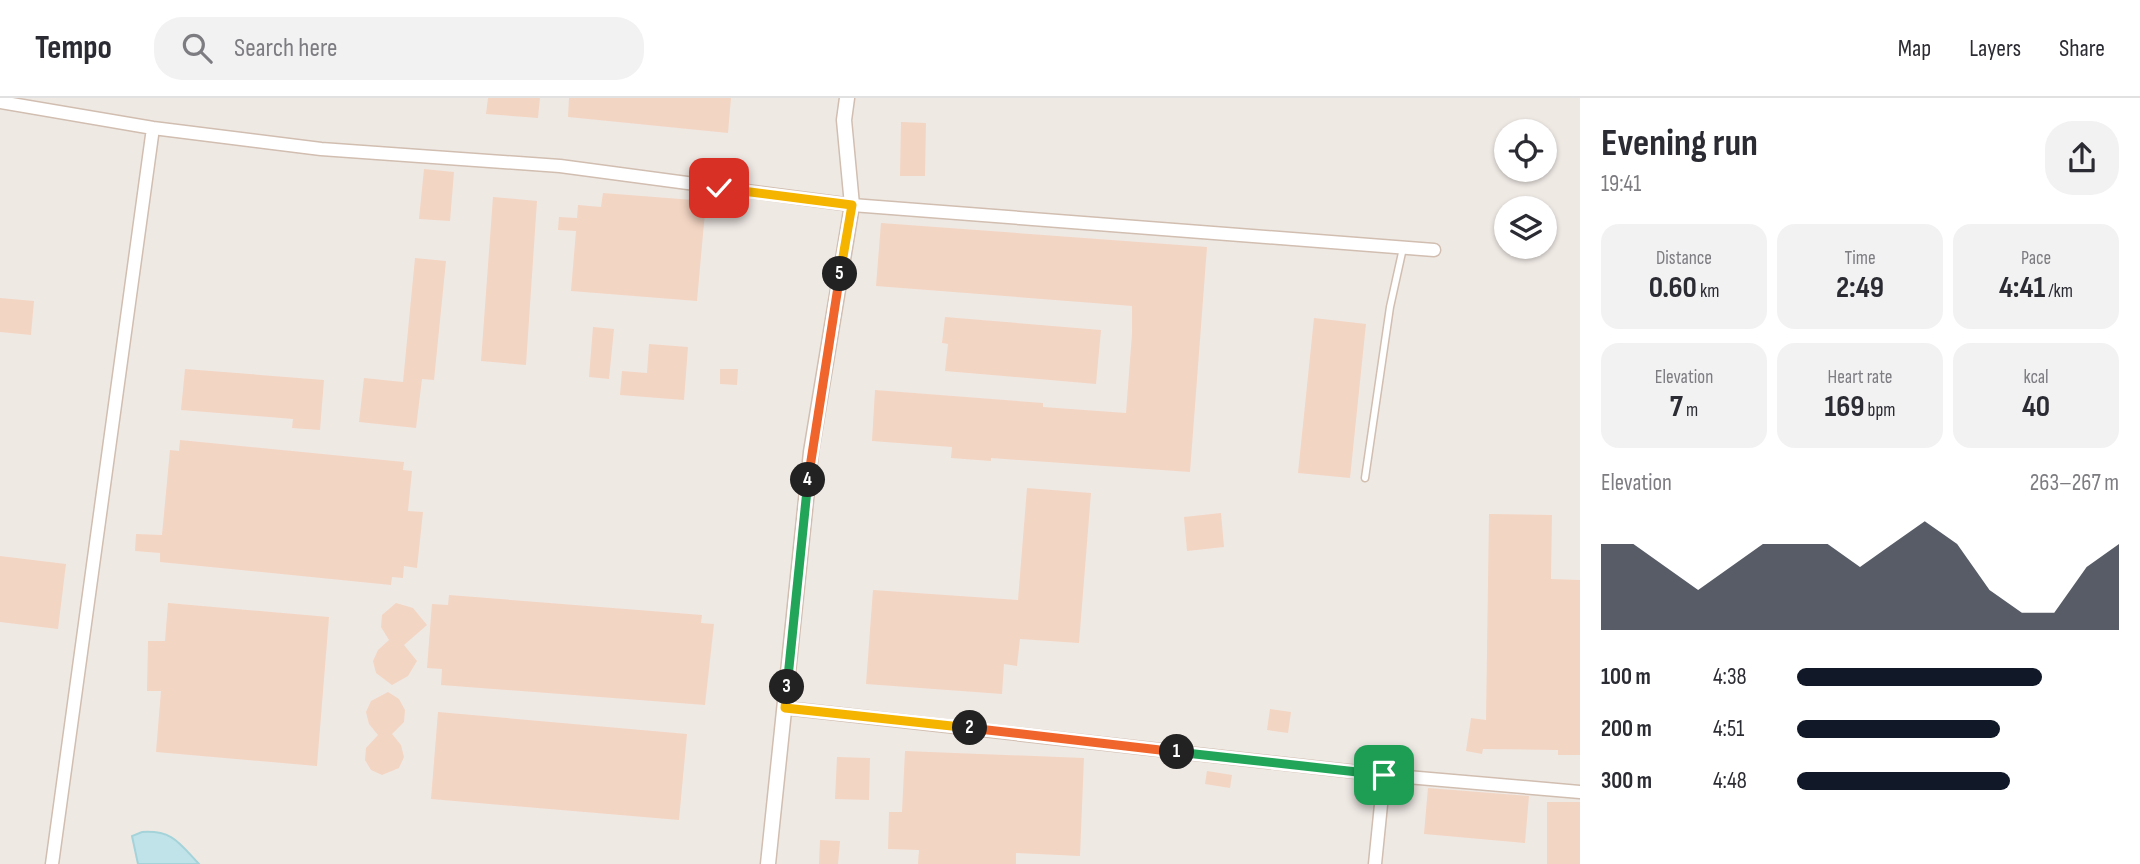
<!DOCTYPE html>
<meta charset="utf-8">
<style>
:root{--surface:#fff;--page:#f2f2f3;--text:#2b2b33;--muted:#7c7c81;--line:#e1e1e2;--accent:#111827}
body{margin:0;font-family:"Sofia Sans Condensed",sans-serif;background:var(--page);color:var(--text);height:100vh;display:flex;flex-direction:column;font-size:26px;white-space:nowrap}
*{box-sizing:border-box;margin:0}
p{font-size:23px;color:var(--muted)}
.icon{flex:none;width:38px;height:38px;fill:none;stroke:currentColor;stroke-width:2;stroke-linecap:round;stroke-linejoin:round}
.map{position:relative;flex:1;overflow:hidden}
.sheet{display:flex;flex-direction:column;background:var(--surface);width:560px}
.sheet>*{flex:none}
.tools{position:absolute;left:1494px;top:21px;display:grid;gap:14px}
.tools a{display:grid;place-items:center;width:63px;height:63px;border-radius:50%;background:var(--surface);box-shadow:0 2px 5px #0004;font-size:35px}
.pin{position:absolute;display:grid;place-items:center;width:60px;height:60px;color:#fff;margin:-30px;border-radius:14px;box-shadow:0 4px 10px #0006}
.km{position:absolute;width:35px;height:35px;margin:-18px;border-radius:50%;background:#222;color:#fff;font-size:19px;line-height:35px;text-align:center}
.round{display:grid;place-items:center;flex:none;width:74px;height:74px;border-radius:28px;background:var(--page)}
.summary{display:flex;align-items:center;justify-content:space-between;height:119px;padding:0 21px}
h1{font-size:38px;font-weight:700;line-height:52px}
.metrics{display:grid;grid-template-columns:repeat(3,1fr);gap:10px;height:119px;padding:7px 21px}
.metrics div{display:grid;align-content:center;border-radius:18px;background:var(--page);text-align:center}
.metrics b{font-size:30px;font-weight:700}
.metrics small{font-size:19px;font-weight:400}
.metrics p{font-size:19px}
.chart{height:196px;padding:14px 21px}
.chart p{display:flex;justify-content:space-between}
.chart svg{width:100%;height:126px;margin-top:7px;fill:var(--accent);opacity:.7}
ul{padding:0 21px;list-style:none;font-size:23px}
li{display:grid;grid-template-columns:112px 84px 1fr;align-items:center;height:52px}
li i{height:18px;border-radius:9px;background:var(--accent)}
header{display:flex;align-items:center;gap:42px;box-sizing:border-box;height:98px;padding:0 35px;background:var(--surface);border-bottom:2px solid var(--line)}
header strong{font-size:33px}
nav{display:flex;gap:38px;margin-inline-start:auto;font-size:24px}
.search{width:490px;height:63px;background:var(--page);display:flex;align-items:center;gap:18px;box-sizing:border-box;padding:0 24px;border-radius:28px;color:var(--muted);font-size:26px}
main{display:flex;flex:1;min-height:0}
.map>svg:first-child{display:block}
</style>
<header>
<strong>Tempo</strong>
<div class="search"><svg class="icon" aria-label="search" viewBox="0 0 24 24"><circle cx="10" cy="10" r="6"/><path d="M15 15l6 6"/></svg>Search here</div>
<nav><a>Map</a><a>Layers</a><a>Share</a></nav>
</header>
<main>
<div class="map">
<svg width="1580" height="766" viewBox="0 0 1580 766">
<rect width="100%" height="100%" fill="#fdf6ec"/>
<path fill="#efe9e4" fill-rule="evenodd" d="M0,0H1580V766H0ZM1507,33H1545V72H1507ZM1507,110H1545V149H1507Z"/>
<path fill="#bfe3e8" stroke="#a5d3da" stroke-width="2" d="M142,734C173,732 179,745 199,766H138L132,738Z"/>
<path fill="#f3d5c3" d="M488,0H540L538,20L486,16Z
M569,0H731L728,35L568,19Z
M901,24L926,25L925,78H900Z
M424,71L454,74L450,123L419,121Z
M603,95L706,103L697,203L571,193L576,133L558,132L559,119L577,120L578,107L601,109Z
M493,99L537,103L526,267L481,263Z
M881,125L1207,149L1190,374L991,360V363L951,360L952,349L872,343L875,292L1043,305V309L1126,315L1132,236V208L876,188Z
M415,160L446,163L434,282L422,281L416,330L359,324L364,280L403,284Z
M0,200L34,203L31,237L0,234Z
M945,219L1101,232L1096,286L945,273L948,246L942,245Z
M1314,220L1366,226L1350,380L1298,375Z
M593,229L614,231L609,281L589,279Z
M649,246L688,249L684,302L620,297L622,273L647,275Z
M185,271L324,282L320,332L292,330L293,321L181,312Z
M720,271H738L737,287L720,286Z
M180,342L404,364L403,372L412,373L408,413L423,414L417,470L404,468L403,480L392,479L391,487L160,464V455L135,453L136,436L162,437L170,352L179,353Z
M1027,390L1091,395L1079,545L1020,541L1017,568L1004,566L1002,596L866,586L873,492L1018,502Z
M1221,415L1224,449L1187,453L1184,419Z
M1489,416L1552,417L1551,481L1580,482V657H1558V652L1483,651L1482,656L1466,653L1471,620L1486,622Z
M0,458L66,466L58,531L0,524Z
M449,497L702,517L701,525L714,526L705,607L441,587L442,571L427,570L432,506L448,507Z
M168,505L329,519L317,668L156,654L161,593H147L148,543H165Z
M396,505L413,510L427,527L404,547L417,563L408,578L392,587L376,575L373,563L378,552L389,542L381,529L382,517Z
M388,594L399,601L405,612L404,624L392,636L401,647L404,659L399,670L382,677L371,672L365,662L366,650L378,637L369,626L366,614L371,603Z
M1270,611L1291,614L1288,635L1267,632Z
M438,614L687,636L679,722L431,701Z
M905,653L1084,660L1080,758L1016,755V766H918L919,752L888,751L889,714H902Z
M837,659L870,660L869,702L835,701Z
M1207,673L1232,677L1230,690L1205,686Z
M1428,690L1529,698L1525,745L1424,736Z
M1547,704H1580V766H1547Z
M820,742L840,743L838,766H819Z"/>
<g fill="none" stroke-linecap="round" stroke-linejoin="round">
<defs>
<path id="service" d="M1365,380L1390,209L1403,150"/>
<path id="minor" d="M0,4L153,30L321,51L560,68L852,107L1434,152
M785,610L1384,677L1580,694
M52,766L153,30
M1375,766L1384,677"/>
<path id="tertiary" d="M768,766L811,354L852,107L844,22L847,0"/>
</defs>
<use href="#service" stroke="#d1beb0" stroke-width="9"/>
<use href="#minor" stroke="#d1beb0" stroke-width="15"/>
<use href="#tertiary" stroke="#d1beb0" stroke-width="17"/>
<use href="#service" stroke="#fff" stroke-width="6"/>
<use href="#minor" stroke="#fff" stroke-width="12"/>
<use href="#tertiary" stroke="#fff" stroke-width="14"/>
</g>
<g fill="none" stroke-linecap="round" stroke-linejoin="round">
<defs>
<path id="split-1" d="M1177,654L1384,677"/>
<path id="split-2" d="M970,630L1177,654"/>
<path id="split-3" d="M787,589L785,610L970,630"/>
<path id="split-4" d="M787,589L808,382"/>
<path id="split-5" d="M808,382L840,176"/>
<path id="split-6" d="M719,90L852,107L840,176"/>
</defs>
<use href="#split-1" stroke="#fff" stroke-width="14"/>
<use href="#split-2" stroke="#fff" stroke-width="14"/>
<use href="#split-3" stroke="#fff" stroke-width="14"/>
<use href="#split-4" stroke="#fff" stroke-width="14"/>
<use href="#split-5" stroke="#fff" stroke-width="14"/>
<use href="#split-6" stroke="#fff" stroke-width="14"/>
<use href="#split-1" stroke="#22a559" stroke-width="9"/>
<use href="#split-2" stroke="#f0652b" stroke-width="9"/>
<use href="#split-3" stroke="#f5b400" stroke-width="9"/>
<use href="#split-4" stroke="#22a559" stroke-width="9"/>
<use href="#split-5" stroke="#f0652b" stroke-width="9"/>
<use href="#split-6" stroke="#f5b400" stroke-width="9"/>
</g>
</svg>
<div class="tools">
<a><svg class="icon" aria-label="locate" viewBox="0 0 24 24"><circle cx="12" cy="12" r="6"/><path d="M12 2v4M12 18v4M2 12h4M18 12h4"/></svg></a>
<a><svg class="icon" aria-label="layers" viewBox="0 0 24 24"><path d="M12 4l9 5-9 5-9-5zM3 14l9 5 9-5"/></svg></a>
</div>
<div class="pin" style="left:1384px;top:677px;background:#1e9e55"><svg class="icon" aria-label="arrive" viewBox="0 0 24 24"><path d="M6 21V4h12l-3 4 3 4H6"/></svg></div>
<div class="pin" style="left:719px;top:90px;background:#d93025"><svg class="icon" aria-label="check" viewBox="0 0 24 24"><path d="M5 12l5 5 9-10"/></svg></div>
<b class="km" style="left:1177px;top:654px">1</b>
<b class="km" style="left:970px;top:630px">2</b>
<b class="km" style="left:787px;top:589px">3</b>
<b class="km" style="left:808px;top:382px">4</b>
<b class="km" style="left:840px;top:176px">5</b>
</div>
<section class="sheet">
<div class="summary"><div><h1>Evening run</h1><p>19:41</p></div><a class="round"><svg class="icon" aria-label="share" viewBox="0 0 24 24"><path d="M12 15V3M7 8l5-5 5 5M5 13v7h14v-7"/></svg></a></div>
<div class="metrics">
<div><p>Distance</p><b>0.60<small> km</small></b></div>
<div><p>Time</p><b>2:49</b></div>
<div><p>Pace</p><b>4:41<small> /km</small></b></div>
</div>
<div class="metrics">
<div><p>Elevation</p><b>7<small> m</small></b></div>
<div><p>Heart rate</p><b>169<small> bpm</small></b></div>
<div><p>kcal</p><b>40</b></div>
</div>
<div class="chart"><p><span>Elevation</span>263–267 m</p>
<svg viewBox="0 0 160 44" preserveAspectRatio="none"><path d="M0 44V14L10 14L20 22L30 30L40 22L50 14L60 14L70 14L80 22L90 14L100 6L110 14L120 30L130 38L140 38L150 22L160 14V44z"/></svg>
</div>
<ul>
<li><b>100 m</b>4:38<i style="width:76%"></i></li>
<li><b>200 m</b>4:51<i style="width:63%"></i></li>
<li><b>300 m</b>4:48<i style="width:66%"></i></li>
</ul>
</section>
</main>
